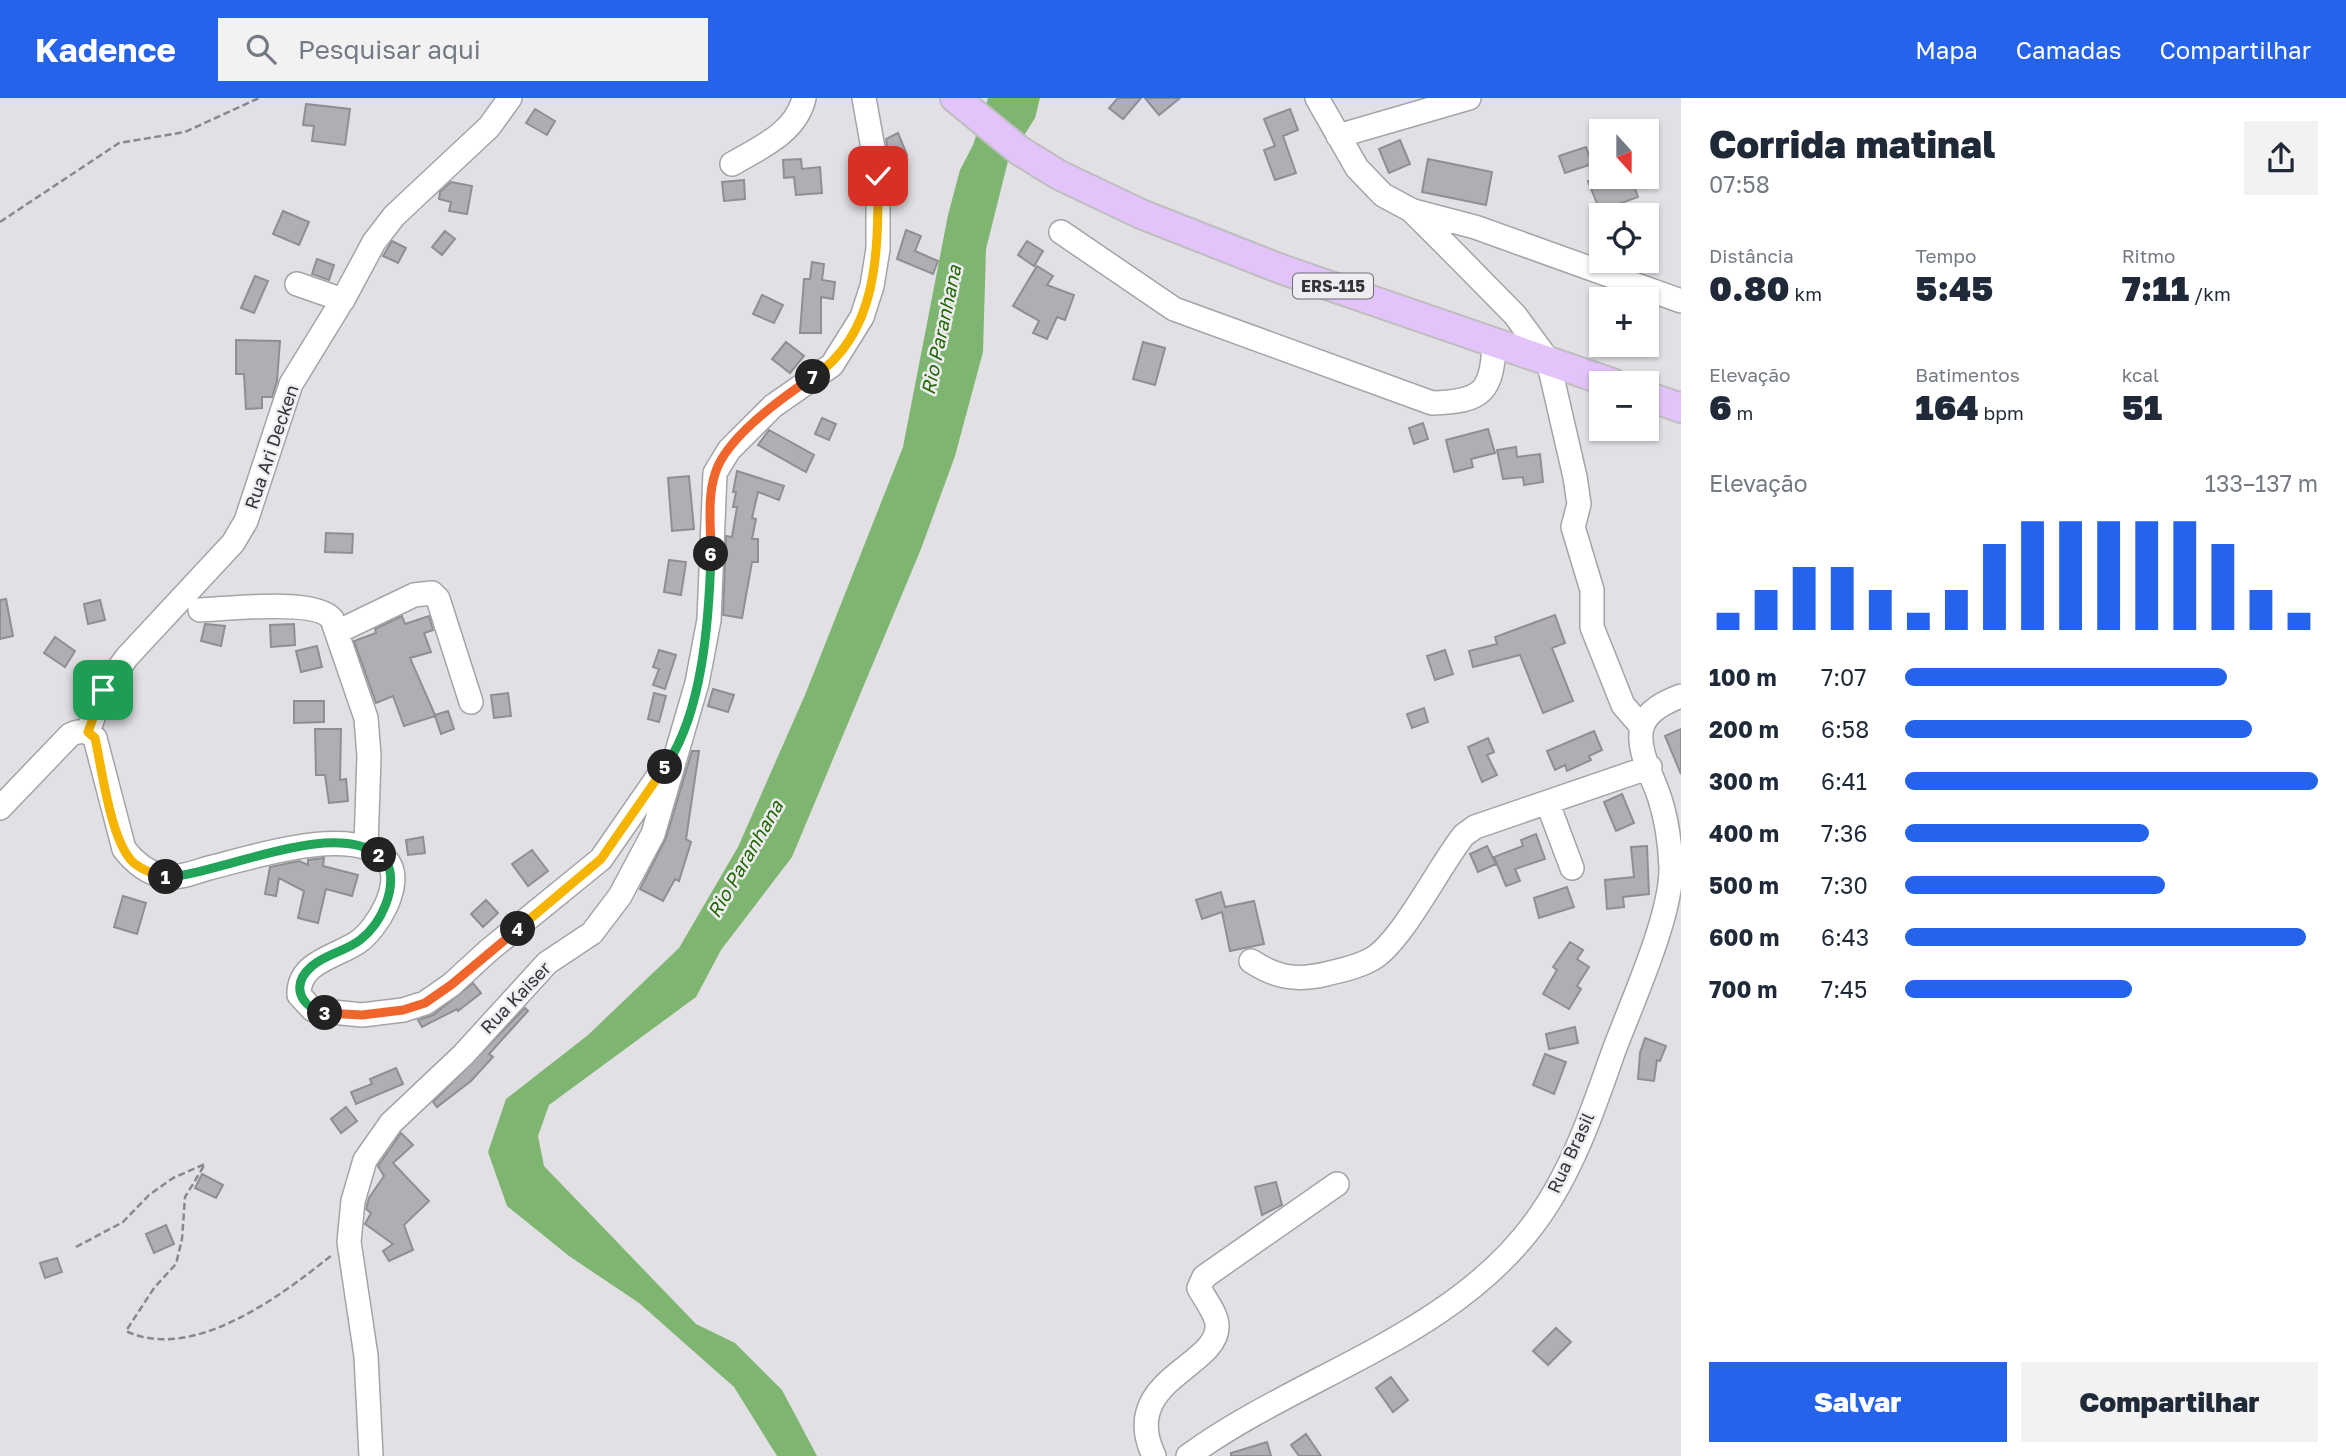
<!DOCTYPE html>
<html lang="pt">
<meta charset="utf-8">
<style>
:root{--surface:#fff;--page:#f2f2f3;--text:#1f2937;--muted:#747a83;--accent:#2563eb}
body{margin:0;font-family:"Golos Text",sans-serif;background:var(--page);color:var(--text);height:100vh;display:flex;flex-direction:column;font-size:26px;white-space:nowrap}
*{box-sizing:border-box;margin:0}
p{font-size:23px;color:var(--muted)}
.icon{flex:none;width:38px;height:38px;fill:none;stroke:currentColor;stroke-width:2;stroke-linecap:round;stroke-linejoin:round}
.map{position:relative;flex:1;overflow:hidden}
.details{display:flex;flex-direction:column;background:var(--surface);width:665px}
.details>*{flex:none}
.needle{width:46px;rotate:159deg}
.tools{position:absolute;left:1589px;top:21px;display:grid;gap:14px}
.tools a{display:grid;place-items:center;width:70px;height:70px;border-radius:0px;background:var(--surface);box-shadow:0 2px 5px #0004;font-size:35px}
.pin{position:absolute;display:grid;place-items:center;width:60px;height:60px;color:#fff;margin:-30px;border-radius:14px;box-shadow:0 4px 10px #0006}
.km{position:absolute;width:35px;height:35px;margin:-18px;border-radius:50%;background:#222;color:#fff;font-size:19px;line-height:35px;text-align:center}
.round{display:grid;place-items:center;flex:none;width:74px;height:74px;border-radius:0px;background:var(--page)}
.head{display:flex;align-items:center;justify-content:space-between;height:119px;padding:0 28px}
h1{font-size:38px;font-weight:800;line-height:52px}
.metrics{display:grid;grid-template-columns:repeat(3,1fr);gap:10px;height:119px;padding:7px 28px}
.metrics div{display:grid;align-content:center}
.metrics b{font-size:35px;font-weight:800}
.metrics small{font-size:19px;font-weight:400}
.metrics p{font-size:19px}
.chart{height:196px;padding:14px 28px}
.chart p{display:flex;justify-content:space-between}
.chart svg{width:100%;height:126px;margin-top:7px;stroke:var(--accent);stroke-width:6}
.primary-button{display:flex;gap:14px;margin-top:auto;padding:14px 28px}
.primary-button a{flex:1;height:80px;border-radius:0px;background:var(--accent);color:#fff;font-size:28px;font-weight:800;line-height:80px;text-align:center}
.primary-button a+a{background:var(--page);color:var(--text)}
ul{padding:0 28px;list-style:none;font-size:23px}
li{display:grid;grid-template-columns:112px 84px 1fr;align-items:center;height:52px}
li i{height:18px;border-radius:9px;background:var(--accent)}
header{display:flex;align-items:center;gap:42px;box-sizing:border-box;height:98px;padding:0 35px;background:var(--accent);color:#fff}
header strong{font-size:33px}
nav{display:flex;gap:38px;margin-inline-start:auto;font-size:24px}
.search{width:490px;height:63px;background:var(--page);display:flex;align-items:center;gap:18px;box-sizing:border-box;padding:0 24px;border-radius:0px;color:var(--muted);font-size:26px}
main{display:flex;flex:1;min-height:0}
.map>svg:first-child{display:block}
</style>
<header>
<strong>Kadence</strong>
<div class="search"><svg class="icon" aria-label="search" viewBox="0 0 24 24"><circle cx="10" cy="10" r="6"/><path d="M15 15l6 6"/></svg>Pesquisar aqui</div>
<nav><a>Mapa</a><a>Camadas</a><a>Compartilhar</a></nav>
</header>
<main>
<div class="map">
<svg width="1681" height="1358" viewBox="0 0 1681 1358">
<rect width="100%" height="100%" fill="#e3e0e5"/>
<path fill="#7eb671" d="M988,0H1040L1035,20L1008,63L986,151L983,254L955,358L921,451L792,759L721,852L696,899L549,1007L538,1038L544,1068L696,1226L735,1245L782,1292L817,1358H777L734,1289L639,1205L569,1158L507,1108L488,1054L506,1001L588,937L679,850L738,749L805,597L903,349L948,117L960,72L973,47Z"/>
<path fill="#b1aeb3" stroke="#908e92" stroke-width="2" d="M1118,0H1141L1123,21L1109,10Z
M1145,0H1180L1159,17Z
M306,6L350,11L345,47L312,43L314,28L303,27Z
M535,11L555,23L547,37L526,25Z
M1290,11L1298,32L1283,38L1296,75L1275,82L1264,52L1275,48L1264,21Z
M898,35L907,57L890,64L886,41Z
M1400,42L1410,66L1389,75L1379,51Z
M1586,49L1592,66L1565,75L1559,58Z
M801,61L802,71L820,69L822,95L796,97L794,79L784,80L783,62Z
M1428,61L1492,74L1486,107L1422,94Z
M1600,79H1631L1638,99L1600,113L1588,83Z
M744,82L745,101L724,103L722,84Z
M451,84L472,88L467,116L449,113L451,104L439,101L440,94Z
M283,113L309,124L299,147L273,136Z
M906,132L921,138L915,153L938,163L933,176L897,161Z
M445,133L455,141L442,157L432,149Z
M392,143L406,150L398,165L383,158Z
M1027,143L1043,153L1034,168L1018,157Z
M317,161L334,167L329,182L312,176Z
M812,164L824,166L822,182L835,184L833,201L821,199V235H800L804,181H810Z
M1037,168L1053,178L1047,187L1074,197L1065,222L1057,219L1047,241L1033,235L1039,223L1013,208Z
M255,178L268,183L254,215L241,210Z
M762,197L783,207L774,225L753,216Z
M236,242L280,243L277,283L272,299H262V310L246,311L244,276H236Z
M786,244L804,258L790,275L772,261Z
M1143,244L1165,250L1155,287L1133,281Z
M822,320L836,326L829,342L815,336Z
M1423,325L1428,341L1414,346L1409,330Z
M1488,331L1495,355L1471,361L1473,369L1454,374L1446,342Z
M769,332L814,357L806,374L758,347Z
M1516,349L1517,359L1540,356L1543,384L1524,387L1523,379L1503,381L1497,352Z
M737,373L784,388L779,402L758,394L752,420L756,421L752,441H758V464H752L742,520L723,517L726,438L732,439L737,409H733L736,394H733Z
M689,378L694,431L672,433L668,380Z
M326,435L353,436L352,455L325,454Z
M669,462L686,464L681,497L664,494Z
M6,501L13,538L0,541V502Z
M100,502L105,522L88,526L84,506Z
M1555,517L1565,545L1552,550L1573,603L1543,615L1520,557L1473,569L1469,553L1497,546L1495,539Z
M402,518L405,526L429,518L433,532L424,535L431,554L410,560L435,617L448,613L454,631L441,636L435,618L404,628L393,598L376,605L354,543L376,535L375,531Z
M205,526L225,528L221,548L201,543Z
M294,526L295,547L271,549L270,527Z
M55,539L75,553L65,569L44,555Z
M317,548L322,569L301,574L296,553Z
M659,552L676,557L665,591L653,587L659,571L653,569Z
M1445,552L1453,576L1435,582L1427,558Z
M713,591L734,597L728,614L708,608Z
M508,595L511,618L494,620L491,597Z
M654,595L666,598L659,624L648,621Z
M294,603H324V624L294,625Z
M1424,610L1428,624L1412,630L1407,616Z
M315,631H341L340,682L346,681L348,703L329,705L325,677H316Z
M1681,631V676L1665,638Z
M1594,633L1602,652L1589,658L1591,662L1567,673L1565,667L1555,672L1547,653Z
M1488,640L1494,654L1487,657L1497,677L1482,684L1468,649Z
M692,653H699L686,741L691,744L679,783L675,781L663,803L640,791L666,740Z
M1622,696L1634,725L1616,733L1604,704Z
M1536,736L1545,761L1515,771L1520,783L1506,788L1494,759L1523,748L1521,742Z
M423,739L425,755L408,757L406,742Z
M1487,748L1496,766L1478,774L1470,756Z
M1647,748L1649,796L1623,799L1624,809L1607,811L1605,782L1634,779L1631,749Z
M532,752L548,773L528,788L512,766Z
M324,760L323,768L358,777L352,798L326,791L318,825L298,820L304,793L279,780L276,798L265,796L270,769L299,763L308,767V762Z
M1567,789L1574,809L1539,820L1534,800Z
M1221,794L1225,809L1254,803L1264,846L1230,853L1222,814L1202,821L1196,802Z
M123,798L146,805L137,836L114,829Z
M486,802L498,815L483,829L471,816Z
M1570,844L1583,852L1577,861L1589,869L1577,888L1581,891L1569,911L1543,896L1557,872L1553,869Z
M473,885L481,895L458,913L457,911L422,929L418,922L433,917Z
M525,910L528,913L489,956L493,959L471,983L437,1009L433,1004Z
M1575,929L1578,945L1549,951L1546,936Z
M1645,940L1666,948L1660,963L1657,962L1654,983L1638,981L1640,955Z
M1545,956L1566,964L1554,996L1533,987Z
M396,970L403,986L356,1006L351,994L372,986L370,981Z
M346,1009L357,1023L341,1035L331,1021Z
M401,1035L413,1047L393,1065L429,1103L404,1127L413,1152L389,1163L383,1153L393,1146L365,1126L371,1115L366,1111L369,1100L384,1078L378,1068Z
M202,1076L223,1087L216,1100L195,1090Z
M1276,1084L1282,1107L1262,1117L1255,1089Z
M166,1127L174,1146L154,1155L146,1136Z
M57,1160L62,1174L45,1180L40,1165Z
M1556,1230L1571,1244L1548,1267L1533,1253Z
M1391,1279L1408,1302L1393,1314L1376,1290Z
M1306,1336L1321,1358H1299L1291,1347Z
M1267,1344L1271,1358H1231V1355Z"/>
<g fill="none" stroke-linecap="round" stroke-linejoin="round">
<defs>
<path id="minor" d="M1317,0L1357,70L1383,97L1411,112L1453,154L1515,217L1548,262L1575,379L1579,406L1573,429L1592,492V529L1623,607L1642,629
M1338,38L1469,0
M732,66C759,50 796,35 804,0
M1414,113L1475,129L1681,203
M1061,134L1174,211L1432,305C1483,304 1493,293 1494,243
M297,186L343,202
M200,512C227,511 316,500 332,521L366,620L369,658L366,748
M337,534L414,497L432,495L438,501L471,604
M88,634L103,592L127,559L233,445L246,423L291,286L345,198L374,144L394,118L489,29L510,0
M1548,706L1572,770
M0,710L70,637C81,632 86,632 95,640L124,751C134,764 146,774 162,778C176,782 195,774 209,770C250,760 357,724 388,764C404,786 377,831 358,844C336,859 298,864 299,897L313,912L362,917L403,912L425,905L451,887L488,853L601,761L664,670
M1251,863C1277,880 1297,883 1326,876C1342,872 1358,869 1372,861C1402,844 1440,766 1464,737L1475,729L1650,669
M371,1358L366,1258L349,1144L353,1103L365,1062L391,1025L463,957L547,865L592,835L620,798L653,736L697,585L709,522L715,375L729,352L773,308L832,267L862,219L872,188L878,151V78L864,0
M1154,1358C1118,1283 1217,1269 1217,1229C1218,1217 1204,1200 1199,1190L1204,1179L1337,1086
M1188,1358C1301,1276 1452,1239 1536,1123C1572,1074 1593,1012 1613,955C1631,906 1672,818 1671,769C1670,746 1667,723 1660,701C1654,681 1636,651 1642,630C1646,613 1665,604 1681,598"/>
<path id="major" d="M955,0L1020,53L1059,77L1141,116L1281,171L1612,285
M1647,298L1681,310"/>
</defs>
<use href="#minor" stroke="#a5a3a7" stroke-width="26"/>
<use href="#major" stroke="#bebebf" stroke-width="32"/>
<path stroke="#8a888c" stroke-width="2.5" stroke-dasharray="7 3.5" stroke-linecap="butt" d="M0,124L119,45L185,34L259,0
M76,1149L123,1124L149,1097L173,1080L205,1066L185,1099L182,1141L176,1166L154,1190L126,1233C193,1265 282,1197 332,1157"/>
<use href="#minor" stroke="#fff" stroke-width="23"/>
<use href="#major" stroke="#e2c3fa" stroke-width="28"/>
</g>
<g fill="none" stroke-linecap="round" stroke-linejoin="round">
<defs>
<path id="split-1" d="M103,592L88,634L95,640C102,671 111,747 135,766C143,772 157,777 166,779"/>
<path id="split-2" d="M166,779C222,776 330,721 379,757"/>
<path id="split-3" d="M325,915C300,909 290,887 312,868C326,856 346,853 360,842C382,825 398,789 387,764L379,757"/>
<path id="split-4" d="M325,915L362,917L403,912L425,905L451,887L518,831"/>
<path id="split-5" d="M518,831L601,761L665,669"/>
<path id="split-6" d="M665,669C703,615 709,521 711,456"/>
<path id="split-7" d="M711,456C711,431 707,400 715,376C725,340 783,299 813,279"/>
<path id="split-8" d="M813,279C880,235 878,149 878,78"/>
</defs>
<use href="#split-1" stroke="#fff" stroke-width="14"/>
<use href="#split-2" stroke="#fff" stroke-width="14"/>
<use href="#split-3" stroke="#fff" stroke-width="14"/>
<use href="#split-4" stroke="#fff" stroke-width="14"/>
<use href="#split-5" stroke="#fff" stroke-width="14"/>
<use href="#split-6" stroke="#fff" stroke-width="14"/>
<use href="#split-7" stroke="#fff" stroke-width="14"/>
<use href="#split-8" stroke="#fff" stroke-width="14"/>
<use href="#split-1" stroke="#f5b400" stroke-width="9"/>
<use href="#split-2" stroke="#22a559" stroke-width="9"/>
<use href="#split-3" stroke="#22a559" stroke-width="9"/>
<use href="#split-4" stroke="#f0652b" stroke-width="9"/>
<use href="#split-5" stroke="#f5b400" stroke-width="9"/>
<use href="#split-6" stroke="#22a559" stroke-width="9"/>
<use href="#split-7" stroke="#f0652b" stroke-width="9"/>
<use href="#split-8" stroke="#f5b400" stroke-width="9"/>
</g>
<g text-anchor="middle" stroke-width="5" stroke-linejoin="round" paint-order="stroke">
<rect fill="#f0edf2" stroke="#6d6c6e" stroke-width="2" x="1293" y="175.5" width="80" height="25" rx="5"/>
<g font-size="16" font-weight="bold" fill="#353436">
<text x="1333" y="194">ERS-115</text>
</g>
<g font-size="18" fill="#353436" stroke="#f0edf2">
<text transform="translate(272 349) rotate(-71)" y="6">Rua Ari Decken</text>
<text transform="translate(516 900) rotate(-46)" y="6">Rua Kaiser</text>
<text transform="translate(1571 1055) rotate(-65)" y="6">Rua Brasil</text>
</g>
<g font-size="19" font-style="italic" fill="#206802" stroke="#f0edf2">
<text transform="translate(941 232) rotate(-78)" y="7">Rio Paranhana</text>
<text transform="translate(745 761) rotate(-60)" y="7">Rio Paranhana</text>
</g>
</g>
</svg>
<div class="tools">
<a><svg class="needle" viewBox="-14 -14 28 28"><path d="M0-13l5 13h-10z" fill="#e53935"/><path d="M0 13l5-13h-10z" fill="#747a83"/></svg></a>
<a><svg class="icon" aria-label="locate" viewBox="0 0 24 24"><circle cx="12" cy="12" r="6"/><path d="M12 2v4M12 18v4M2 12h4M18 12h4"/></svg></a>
<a>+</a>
<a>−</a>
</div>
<div class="pin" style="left:103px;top:592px;background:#1e9e55"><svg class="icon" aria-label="arrive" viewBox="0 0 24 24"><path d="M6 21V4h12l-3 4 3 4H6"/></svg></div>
<div class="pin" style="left:878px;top:78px;background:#d93025"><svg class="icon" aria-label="check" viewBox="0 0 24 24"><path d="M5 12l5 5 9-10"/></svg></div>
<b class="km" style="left:166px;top:779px">1</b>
<b class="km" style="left:379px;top:757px">2</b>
<b class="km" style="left:325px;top:915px">3</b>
<b class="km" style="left:518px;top:831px">4</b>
<b class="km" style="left:665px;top:669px">5</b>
<b class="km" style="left:711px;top:456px">6</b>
<b class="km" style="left:813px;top:279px">7</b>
</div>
<section class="details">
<div class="head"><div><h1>Corrida matinal</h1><p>07:58</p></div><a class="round"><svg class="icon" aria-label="share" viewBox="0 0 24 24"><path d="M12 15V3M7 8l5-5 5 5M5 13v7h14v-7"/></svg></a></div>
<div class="metrics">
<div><p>Distância</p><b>0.80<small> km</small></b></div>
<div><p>Tempo</p><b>5:45</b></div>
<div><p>Ritmo</p><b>7:11<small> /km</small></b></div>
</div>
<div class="metrics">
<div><p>Elevação</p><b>6<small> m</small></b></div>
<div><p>Batimentos</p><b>164<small> bpm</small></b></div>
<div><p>kcal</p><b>51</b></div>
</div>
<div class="chart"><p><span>Elevação</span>133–137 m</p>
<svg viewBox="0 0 160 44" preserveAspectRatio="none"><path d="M5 44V38M15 44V30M25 44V22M35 44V22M45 44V30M55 44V38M65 44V30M75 44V14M85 44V6M95 44V6M105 44V6M115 44V6M125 44V6M135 44V14M145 44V30M155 44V38"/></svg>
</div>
<ul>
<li><b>100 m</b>7:07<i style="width:78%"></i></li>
<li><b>200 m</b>6:58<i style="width:84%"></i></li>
<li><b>300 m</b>6:41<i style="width:100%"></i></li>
<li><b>400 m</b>7:36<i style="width:59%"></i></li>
<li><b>500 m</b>7:30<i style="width:63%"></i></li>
<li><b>600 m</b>6:43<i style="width:97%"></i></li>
<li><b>700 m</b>7:45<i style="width:55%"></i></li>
</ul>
<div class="primary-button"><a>Salvar</a><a>Compartilhar</a></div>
</section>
</main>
